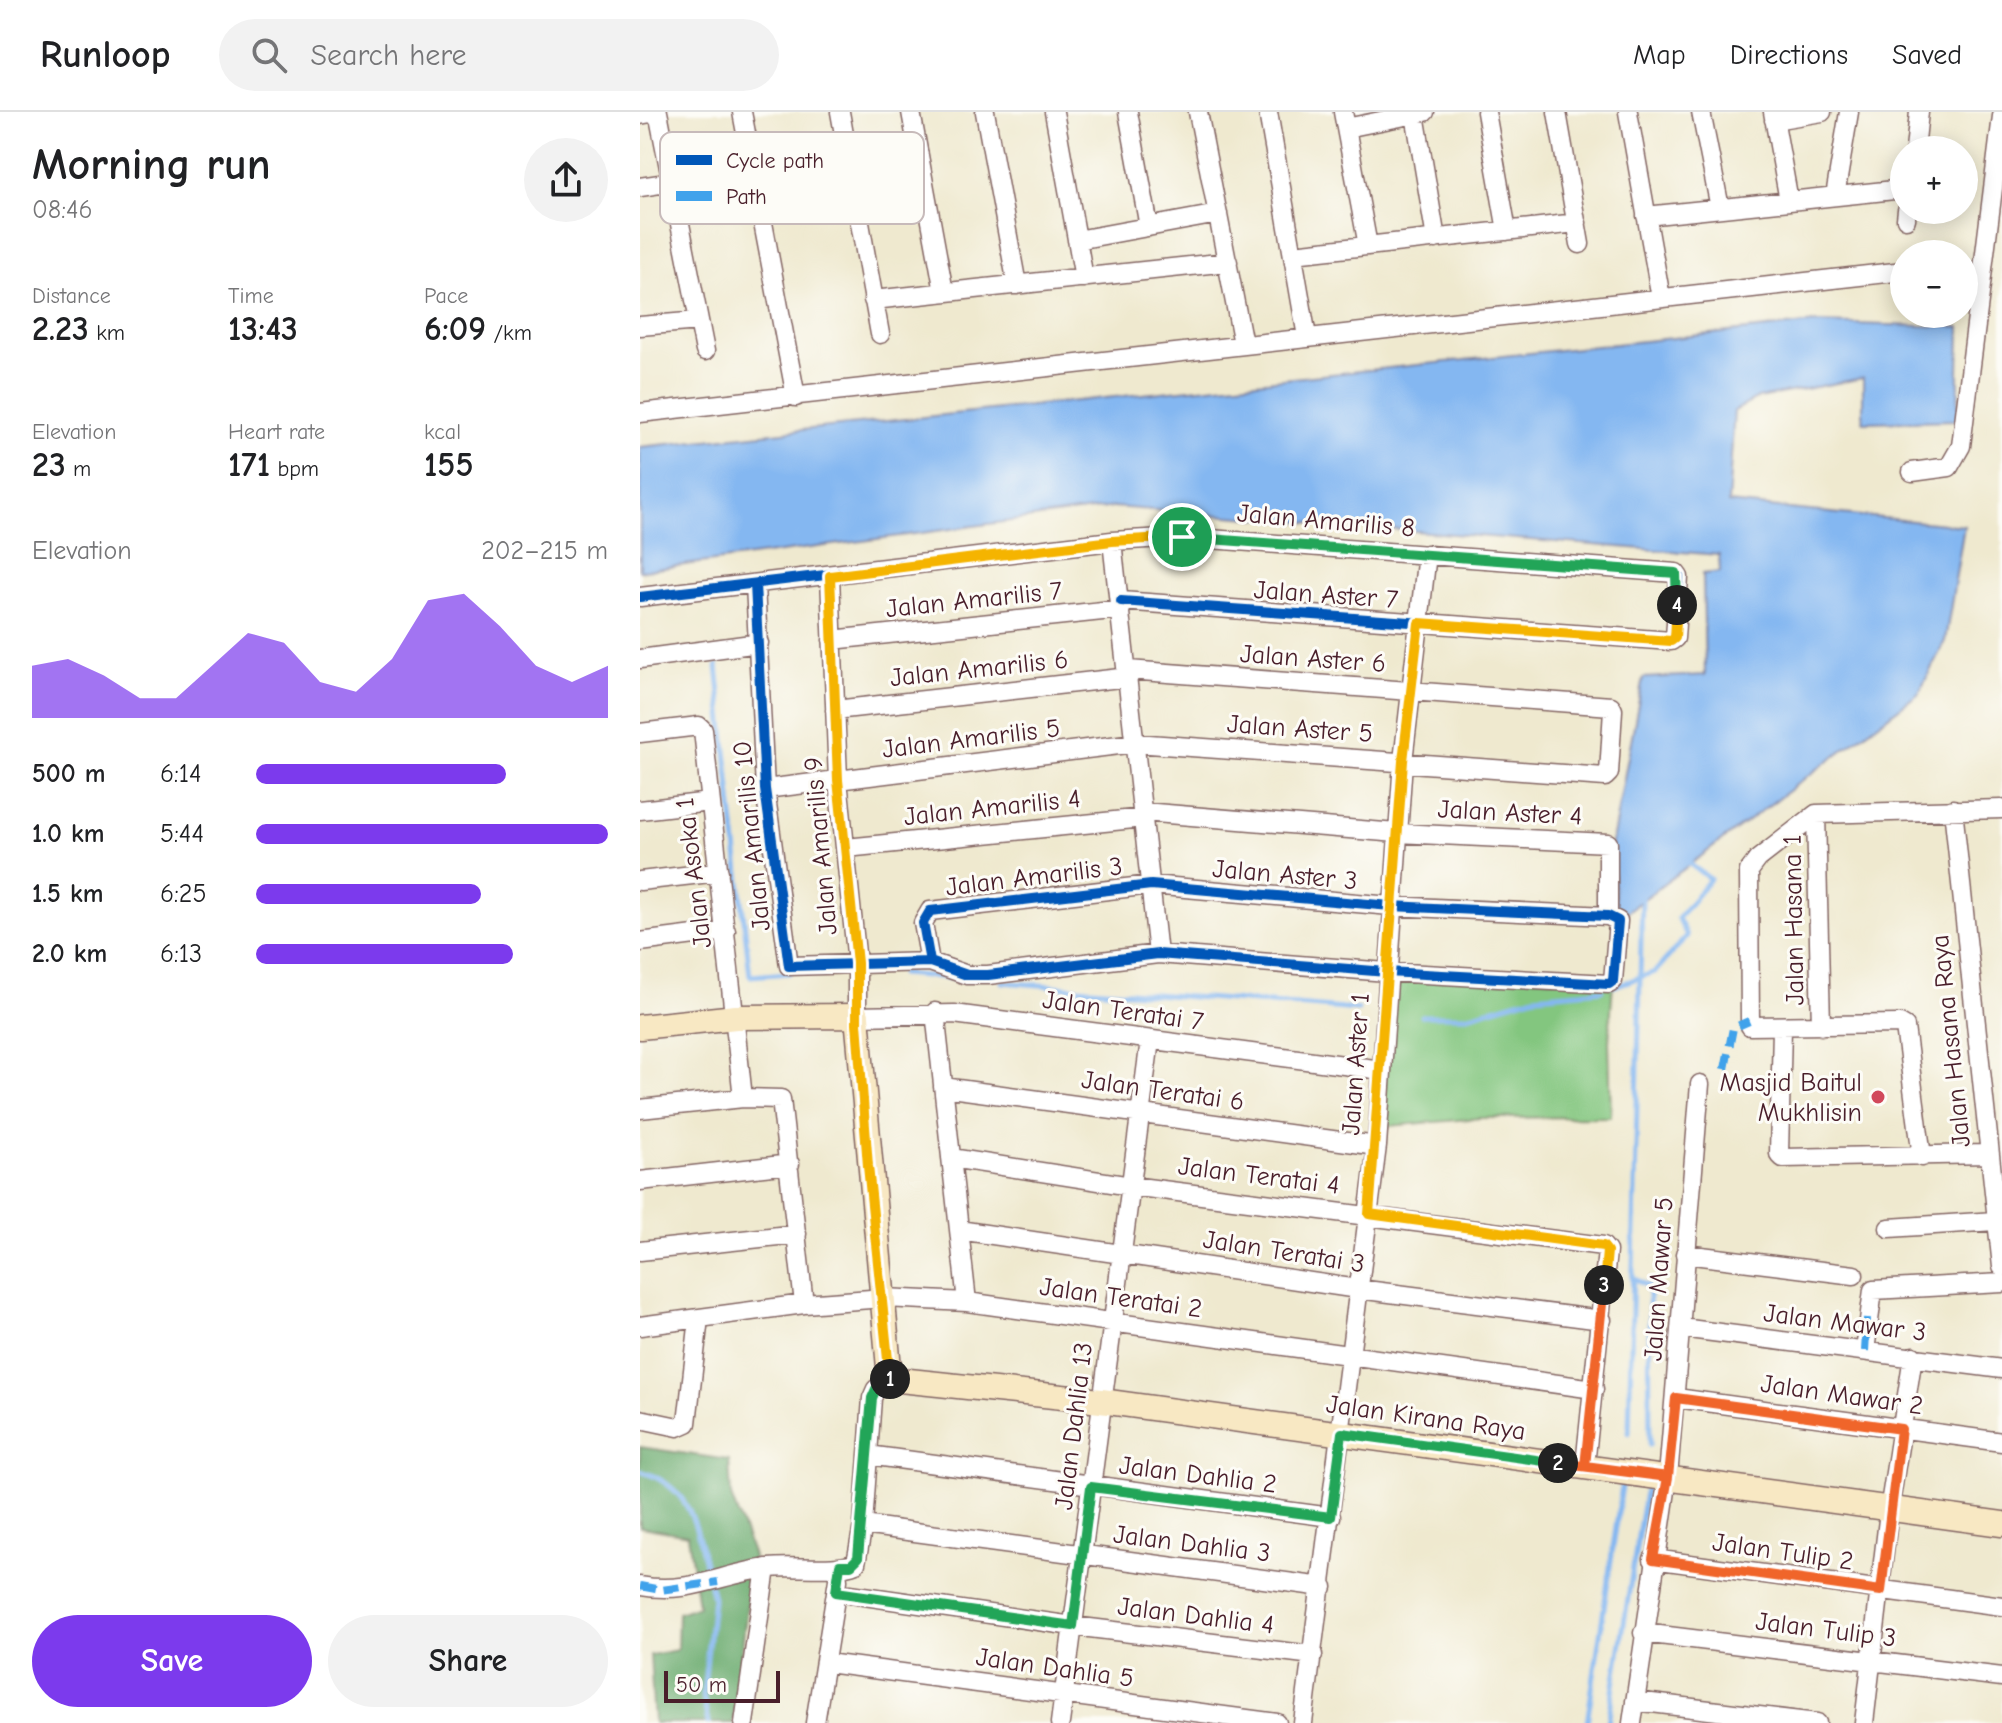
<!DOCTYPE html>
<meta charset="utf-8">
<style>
:root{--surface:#fff;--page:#f2f2f2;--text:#202124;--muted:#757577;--line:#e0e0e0;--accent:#7c3aed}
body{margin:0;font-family:"Comic Neue",sans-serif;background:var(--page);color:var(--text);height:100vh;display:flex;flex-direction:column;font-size:30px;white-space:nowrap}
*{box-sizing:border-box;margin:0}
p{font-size:26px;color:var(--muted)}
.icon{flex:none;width:44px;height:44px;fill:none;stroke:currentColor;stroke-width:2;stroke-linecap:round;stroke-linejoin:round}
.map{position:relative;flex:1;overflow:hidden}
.sheet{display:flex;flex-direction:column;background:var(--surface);width:640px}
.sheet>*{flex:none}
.tools{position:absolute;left:1250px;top:24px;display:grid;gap:16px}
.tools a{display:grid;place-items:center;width:88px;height:88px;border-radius:50%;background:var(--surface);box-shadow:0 4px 20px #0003;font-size:40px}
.scale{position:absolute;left:24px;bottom:20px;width:116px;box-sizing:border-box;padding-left:8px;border:4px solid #4a1f2b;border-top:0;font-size:22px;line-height:28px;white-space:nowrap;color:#4a1f2b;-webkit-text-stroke:6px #fdfcf7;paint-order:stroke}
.pin{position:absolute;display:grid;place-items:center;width:68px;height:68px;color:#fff;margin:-34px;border:4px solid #fff;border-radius:50%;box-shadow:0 2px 8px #0007}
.km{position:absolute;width:40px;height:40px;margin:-20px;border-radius:50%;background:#222;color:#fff;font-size:22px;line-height:40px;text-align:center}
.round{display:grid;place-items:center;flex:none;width:84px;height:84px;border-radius:42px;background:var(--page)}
.summary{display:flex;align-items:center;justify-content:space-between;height:136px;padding:0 32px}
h1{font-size:44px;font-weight:800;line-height:60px}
.stats{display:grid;grid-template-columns:repeat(3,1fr);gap:12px;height:136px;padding:8px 32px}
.stats div{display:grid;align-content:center}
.stats b{font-size:34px;font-weight:800}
.stats small{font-size:22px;font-weight:400}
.stats p{font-size:22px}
.chart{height:224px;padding:16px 32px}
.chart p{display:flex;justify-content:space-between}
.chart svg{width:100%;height:144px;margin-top:8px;fill:var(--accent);opacity:.7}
.action{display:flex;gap:16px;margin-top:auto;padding:16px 32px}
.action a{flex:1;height:92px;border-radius:48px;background:var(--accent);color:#fff;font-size:32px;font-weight:800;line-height:92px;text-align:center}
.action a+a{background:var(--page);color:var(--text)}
ul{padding:0 32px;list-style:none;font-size:26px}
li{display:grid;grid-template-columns:128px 96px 1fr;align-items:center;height:60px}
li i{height:20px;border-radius:10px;background:var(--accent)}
header{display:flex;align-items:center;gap:48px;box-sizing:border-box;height:112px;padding:0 40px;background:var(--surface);border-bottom:2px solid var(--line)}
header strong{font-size:38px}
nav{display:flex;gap:44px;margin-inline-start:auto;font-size:28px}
.search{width:560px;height:72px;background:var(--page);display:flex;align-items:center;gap:20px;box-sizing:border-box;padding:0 28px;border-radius:44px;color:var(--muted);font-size:30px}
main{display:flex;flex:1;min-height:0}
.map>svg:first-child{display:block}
</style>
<header>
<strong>Runloop</strong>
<div class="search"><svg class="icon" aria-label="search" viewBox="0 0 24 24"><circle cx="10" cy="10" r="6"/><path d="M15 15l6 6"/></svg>Search here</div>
<nav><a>Map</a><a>Directions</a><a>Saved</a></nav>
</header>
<main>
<section class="sheet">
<div class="summary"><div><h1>Morning run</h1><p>08:46</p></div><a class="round"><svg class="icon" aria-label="share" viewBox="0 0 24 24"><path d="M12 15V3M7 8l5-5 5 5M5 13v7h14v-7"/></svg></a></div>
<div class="stats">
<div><p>Distance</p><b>2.23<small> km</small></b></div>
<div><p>Time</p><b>13:43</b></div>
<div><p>Pace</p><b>6:09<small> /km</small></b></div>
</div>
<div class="stats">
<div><p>Elevation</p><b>23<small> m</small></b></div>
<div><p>Heart rate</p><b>171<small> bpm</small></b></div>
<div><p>kcal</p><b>155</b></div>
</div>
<div class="chart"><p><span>Elevation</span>202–215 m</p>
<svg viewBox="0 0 160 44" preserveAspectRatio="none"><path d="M0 44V28L10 26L20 31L30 38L40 38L50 28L60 18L70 21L80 33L90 36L100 26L110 8L120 6L130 16L140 28L150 33L160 28V44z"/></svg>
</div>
<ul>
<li><b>500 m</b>6:14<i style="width:71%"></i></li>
<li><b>1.0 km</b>5:44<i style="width:100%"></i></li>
<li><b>1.5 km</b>6:25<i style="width:64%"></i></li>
<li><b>2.0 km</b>6:13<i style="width:73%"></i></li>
</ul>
<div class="action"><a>Save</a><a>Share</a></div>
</section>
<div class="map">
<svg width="1362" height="1611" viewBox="0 0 1362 1611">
<rect width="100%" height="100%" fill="#fdfcf7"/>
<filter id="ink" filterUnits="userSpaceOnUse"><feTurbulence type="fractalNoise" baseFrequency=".0125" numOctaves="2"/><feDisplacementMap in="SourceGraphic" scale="16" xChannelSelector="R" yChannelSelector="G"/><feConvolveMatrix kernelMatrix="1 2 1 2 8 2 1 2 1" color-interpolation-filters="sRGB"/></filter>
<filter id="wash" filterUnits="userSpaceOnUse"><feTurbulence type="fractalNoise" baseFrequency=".006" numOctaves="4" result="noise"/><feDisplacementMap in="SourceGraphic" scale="32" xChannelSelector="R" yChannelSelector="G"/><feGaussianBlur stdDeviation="1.8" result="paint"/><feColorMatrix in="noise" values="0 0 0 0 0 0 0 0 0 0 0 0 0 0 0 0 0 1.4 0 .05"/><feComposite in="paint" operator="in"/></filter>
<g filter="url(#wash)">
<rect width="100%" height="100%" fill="#efe9cf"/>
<path fill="#83c67f" stroke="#667255" stroke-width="2" d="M747,860L973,869L969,930L971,1005L841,1006L738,1015Z"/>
<path fill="#6aab6e" stroke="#5a654c" stroke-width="2" d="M0,1335L89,1348L91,1384L113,1444L93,1611H14L10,1543L37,1538L38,1501L58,1494L48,1423L0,1415Z"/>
<path fill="#84b7f1" stroke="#676b8e" stroke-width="2" d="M1175,211L1320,215L1318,308L1223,310V266L1118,286L1094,299L1088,391L1324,414L1305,529L1279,581L977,807L971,735L1003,566L1065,563L1063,462L1080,460L1079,443L474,395L0,459V335Z"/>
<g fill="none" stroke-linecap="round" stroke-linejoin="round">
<path stroke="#84b7f1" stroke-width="5" d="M77,554L110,864L149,861
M261,862L312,866
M362,870L718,898
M975,874L1015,860L1047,824L1038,806L1070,767L1047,750
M782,904H827L895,884L962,878
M993,1166L1009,1175L1010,1333
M989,1321L1002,786
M0,1359C53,1375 56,1416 68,1464
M68,1611L63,1583L73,1486L70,1474
M947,1611L983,1367
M968,1611L1006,1374"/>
</g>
</g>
<g filter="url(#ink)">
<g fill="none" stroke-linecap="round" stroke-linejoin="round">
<defs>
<path id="street" d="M18,0L65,239
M102,0L156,285
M200,0L240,222
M271,0L304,180
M345,0L377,173
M414,0L444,166
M488,0L509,115
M558,0L603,232
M628,0L667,225
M703,0L728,134
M846,0L867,119
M917,0L940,132
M988,0L1021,186
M1061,0L1080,96
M1133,0L1149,89
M775,2L796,127
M0,3L16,0
M1134,8L1182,0
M706,16L785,0
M1275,38L1279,0
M0,75L33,70
M1195,84L1209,0
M1006,104L1264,77
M1266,107L1267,98
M437,128L578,102
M653,142L937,111
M233,188L588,150
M0,214L59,209
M0,301L1264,159
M1272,360L1309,355L1321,334L1362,4
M472,429L518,842
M190,464L198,668L217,851V904L314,902L742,958
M115,472L125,677L149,854L290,850L327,863H348L518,842L747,860L969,872L973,869L978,809L968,804L751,794L511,773L290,799L283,811L290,850
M0,485L472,429L542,425L1036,461L1039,465L1035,526L1031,529L481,489
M192,528L481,497
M0,547L119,531
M195,598L489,565
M0,621L59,614L63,618L103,986
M125,677L495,631L965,665L969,661L973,598L971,594L488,558
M1313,697L1362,1155
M0,698L70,690
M503,700L757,721L968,731V804
M1176,702L1181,914
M206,736L504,706
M0,769L79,760
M0,830L86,819
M295,900L327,1190
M1142,916L1139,1042L1143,1046L1348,1042
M303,975L737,1034
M0,997L103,986L141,987L164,1192
M1282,1045L1265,915L1260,912L1110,914L1109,759L1118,747L1176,702L1362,697
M311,1046L491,1074L963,1134L967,1139L945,1354
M0,1069L150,1052
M1249,1116L1355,1109
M319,1118L718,1177L962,1208
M0,1139L157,1122
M1045,1142L1214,1163
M0,1214L164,1192L244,1186L327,1190L954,1277
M1041,1216L1362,1257
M1225,1239L1233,1178L1362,1171
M1036,1286L1362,1330
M0,1307L38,1315L47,1311L59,1206
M228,1343L691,1405
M223,1413L683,1475
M1013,1447L1362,1494
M0,1474C51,1483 82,1461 129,1456C153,1453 195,1460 216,1451L223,1413L232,1286L236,1277L250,1267
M196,1480L433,1514L673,1543
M1003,1521L1362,1565
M187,1551L637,1611
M995,1589L1177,1611
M104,1611L126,1456
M175,1611L198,1468
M420,1611L510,928
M663,1611L737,1034L763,649L787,442
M992,1611L1028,1365L1060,972
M1224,1611L1249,1399L1273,1244"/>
<path id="secondary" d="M0,915L96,905L217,904L250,1267L461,1289L1362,1412"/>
</defs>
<use href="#street" stroke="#846664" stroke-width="21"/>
<use href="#secondary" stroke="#846664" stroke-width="27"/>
<use href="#street" stroke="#fff" stroke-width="18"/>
<use href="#secondary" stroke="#f8e8c3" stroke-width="24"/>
<path stroke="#40a2eb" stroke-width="8" stroke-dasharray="16 8" stroke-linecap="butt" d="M1085,957L1093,916L1109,909
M1225,1239L1227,1206
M0,1474L21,1478L78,1470"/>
<defs>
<path id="cycleway" d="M115,472L125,677L149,854L290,850L327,863H348L518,842L747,860L969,872L973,869L978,809L968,804L751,794L511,773L290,799L283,811L290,850
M0,485L472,429L542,425L1036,461L1039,465L1035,526L1031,529L481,489"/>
</defs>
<use href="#cycleway" stroke="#fdfcf7" stroke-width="15"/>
<use href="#cycleway" stroke="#0057b8" stroke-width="10"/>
</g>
</g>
<g fill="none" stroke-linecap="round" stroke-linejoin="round" filter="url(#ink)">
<defs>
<path id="split-1" d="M250,1267L228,1054L217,911V851L198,668L190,464L472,429L542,425"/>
<path id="split-2" d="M250,1267L236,1277L232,1286L218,1446L211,1453H200L196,1480L433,1514L451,1375L691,1405L702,1321L918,1351"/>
<path id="split-3" d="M918,1351L1028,1365L1036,1286L1261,1317L1241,1479L1013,1447L1028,1365L945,1354L964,1173"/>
<path id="split-4" d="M964,1173L967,1139L963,1134L729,1102L763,649L779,511L1031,529L1035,526L1037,493"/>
<path id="split-5" d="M542,425L1036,461L1037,493"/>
</defs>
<use href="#split-1" stroke="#fff" stroke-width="16"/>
<use href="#split-2" stroke="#fff" stroke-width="16"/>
<use href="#split-3" stroke="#fff" stroke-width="16"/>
<use href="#split-4" stroke="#fff" stroke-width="16"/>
<use href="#split-5" stroke="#fff" stroke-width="16"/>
<use href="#split-1" stroke="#f5b400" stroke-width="10"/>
<use href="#split-2" stroke="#22a559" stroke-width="10"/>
<use href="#split-3" stroke="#f0652b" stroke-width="10"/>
<use href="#split-4" stroke="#f5b400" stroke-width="10"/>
<use href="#split-5" stroke="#22a559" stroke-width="10"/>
</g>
<circle fill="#d1495b" stroke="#fdfcf7" stroke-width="3" cx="1238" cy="985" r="8"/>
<g text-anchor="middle" stroke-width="6" stroke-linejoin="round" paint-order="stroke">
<g font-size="26" fill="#4a1f2b" stroke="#fdfcf7">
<text transform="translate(686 408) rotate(5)" y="9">Jalan Amarilis 8</text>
<text transform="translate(686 482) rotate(4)" y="9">Jalan Aster 7</text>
<text transform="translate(334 487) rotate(-6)" y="9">Jalan Amarilis 7</text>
<text transform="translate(673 546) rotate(4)" y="9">Jalan Aster 6</text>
<text transform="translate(339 556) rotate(-6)" y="9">Jalan Amarilis 6</text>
<text transform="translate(660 616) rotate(4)" y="9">Jalan Aster 5</text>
<text transform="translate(331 626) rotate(-7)" y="9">Jalan Amarilis 5</text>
<text transform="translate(352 695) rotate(-6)" y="9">Jalan Amarilis 4</text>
<text transform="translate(870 700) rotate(3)" y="9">Jalan Aster 4</text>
<text transform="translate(111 724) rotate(-96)" y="9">Jalan Amarilis 10</text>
<text transform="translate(180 734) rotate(-95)" y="9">Jalan Amarilis 9</text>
<text transform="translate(53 761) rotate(-97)" y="9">Jalan Asoka 1</text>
<text transform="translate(645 762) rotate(5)" y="9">Jalan Aster 3</text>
<text transform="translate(394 764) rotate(-7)" y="9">Jalan Amarilis 3</text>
<text transform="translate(1153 808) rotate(-91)" y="9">Jalan Hasana 1</text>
<text transform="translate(483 898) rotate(8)" y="9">Jalan Teratai 7</text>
<text transform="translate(1310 929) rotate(-96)" y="9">Jalan Hasana Raya</text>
<text transform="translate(715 952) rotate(-86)" y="9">Jalan Aster 1</text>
<text transform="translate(523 978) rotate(8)" y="9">Jalan Teratai 6</text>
<text transform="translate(619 1063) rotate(7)" y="9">Jalan Teratai 4</text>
<text transform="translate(644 1139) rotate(9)" y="9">Jalan Teratai 3</text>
<text transform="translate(1018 1167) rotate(-86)" y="9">Jalan Mawar 5</text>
<text transform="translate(481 1185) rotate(8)" y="9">Jalan Teratai 2</text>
<text transform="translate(1205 1210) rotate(7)" y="9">Jalan Mawar 3</text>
<text transform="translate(1202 1282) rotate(8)" y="9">Jalan Mawar 2</text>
<text transform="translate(786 1305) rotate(8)" y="9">Jalan Kirana Raya</text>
<text transform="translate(433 1314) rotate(-83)" y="9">Jalan Dahlia 13</text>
<text transform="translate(558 1362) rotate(7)" y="9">Jalan Dahlia 2</text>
<text transform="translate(552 1431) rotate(7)" y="9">Jalan Dahlia 3</text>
<text transform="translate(1143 1439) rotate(8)" y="9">Jalan Tulip 2</text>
<text transform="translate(556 1503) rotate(7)" y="9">Jalan Dahlia 4</text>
<text transform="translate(1186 1517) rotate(7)" y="9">Jalan Tulip 3</text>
<text transform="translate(415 1555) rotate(8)" y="9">Jalan Dahlia 5</text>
</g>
<g font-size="26" fill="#4a1f2b" stroke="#fdfcf7" text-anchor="end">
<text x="1222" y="979">Masjid Baitul<tspan x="1222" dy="30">Mukhlisin</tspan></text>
</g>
</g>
<rect x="20" y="20" width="264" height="92" rx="12" fill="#fdfcf7" stroke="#c7baba" stroke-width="2"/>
<rect x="36" y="43" width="36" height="10" fill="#0057b8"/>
<rect x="36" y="79" width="36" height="10" fill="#40a2eb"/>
<g font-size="22" fill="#4a1f2b">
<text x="86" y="56">Cycle path</text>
<text x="86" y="92">Path</text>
</g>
</svg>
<div class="tools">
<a>+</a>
<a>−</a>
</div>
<div class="scale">50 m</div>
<div class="pin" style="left:542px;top:425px;background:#1e9e55"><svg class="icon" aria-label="arrive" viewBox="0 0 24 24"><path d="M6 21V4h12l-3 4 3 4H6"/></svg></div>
<b class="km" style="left:250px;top:1267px">1</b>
<b class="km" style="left:918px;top:1351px">2</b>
<b class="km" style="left:964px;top:1173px">3</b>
<b class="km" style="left:1037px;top:493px">4</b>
</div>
</main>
